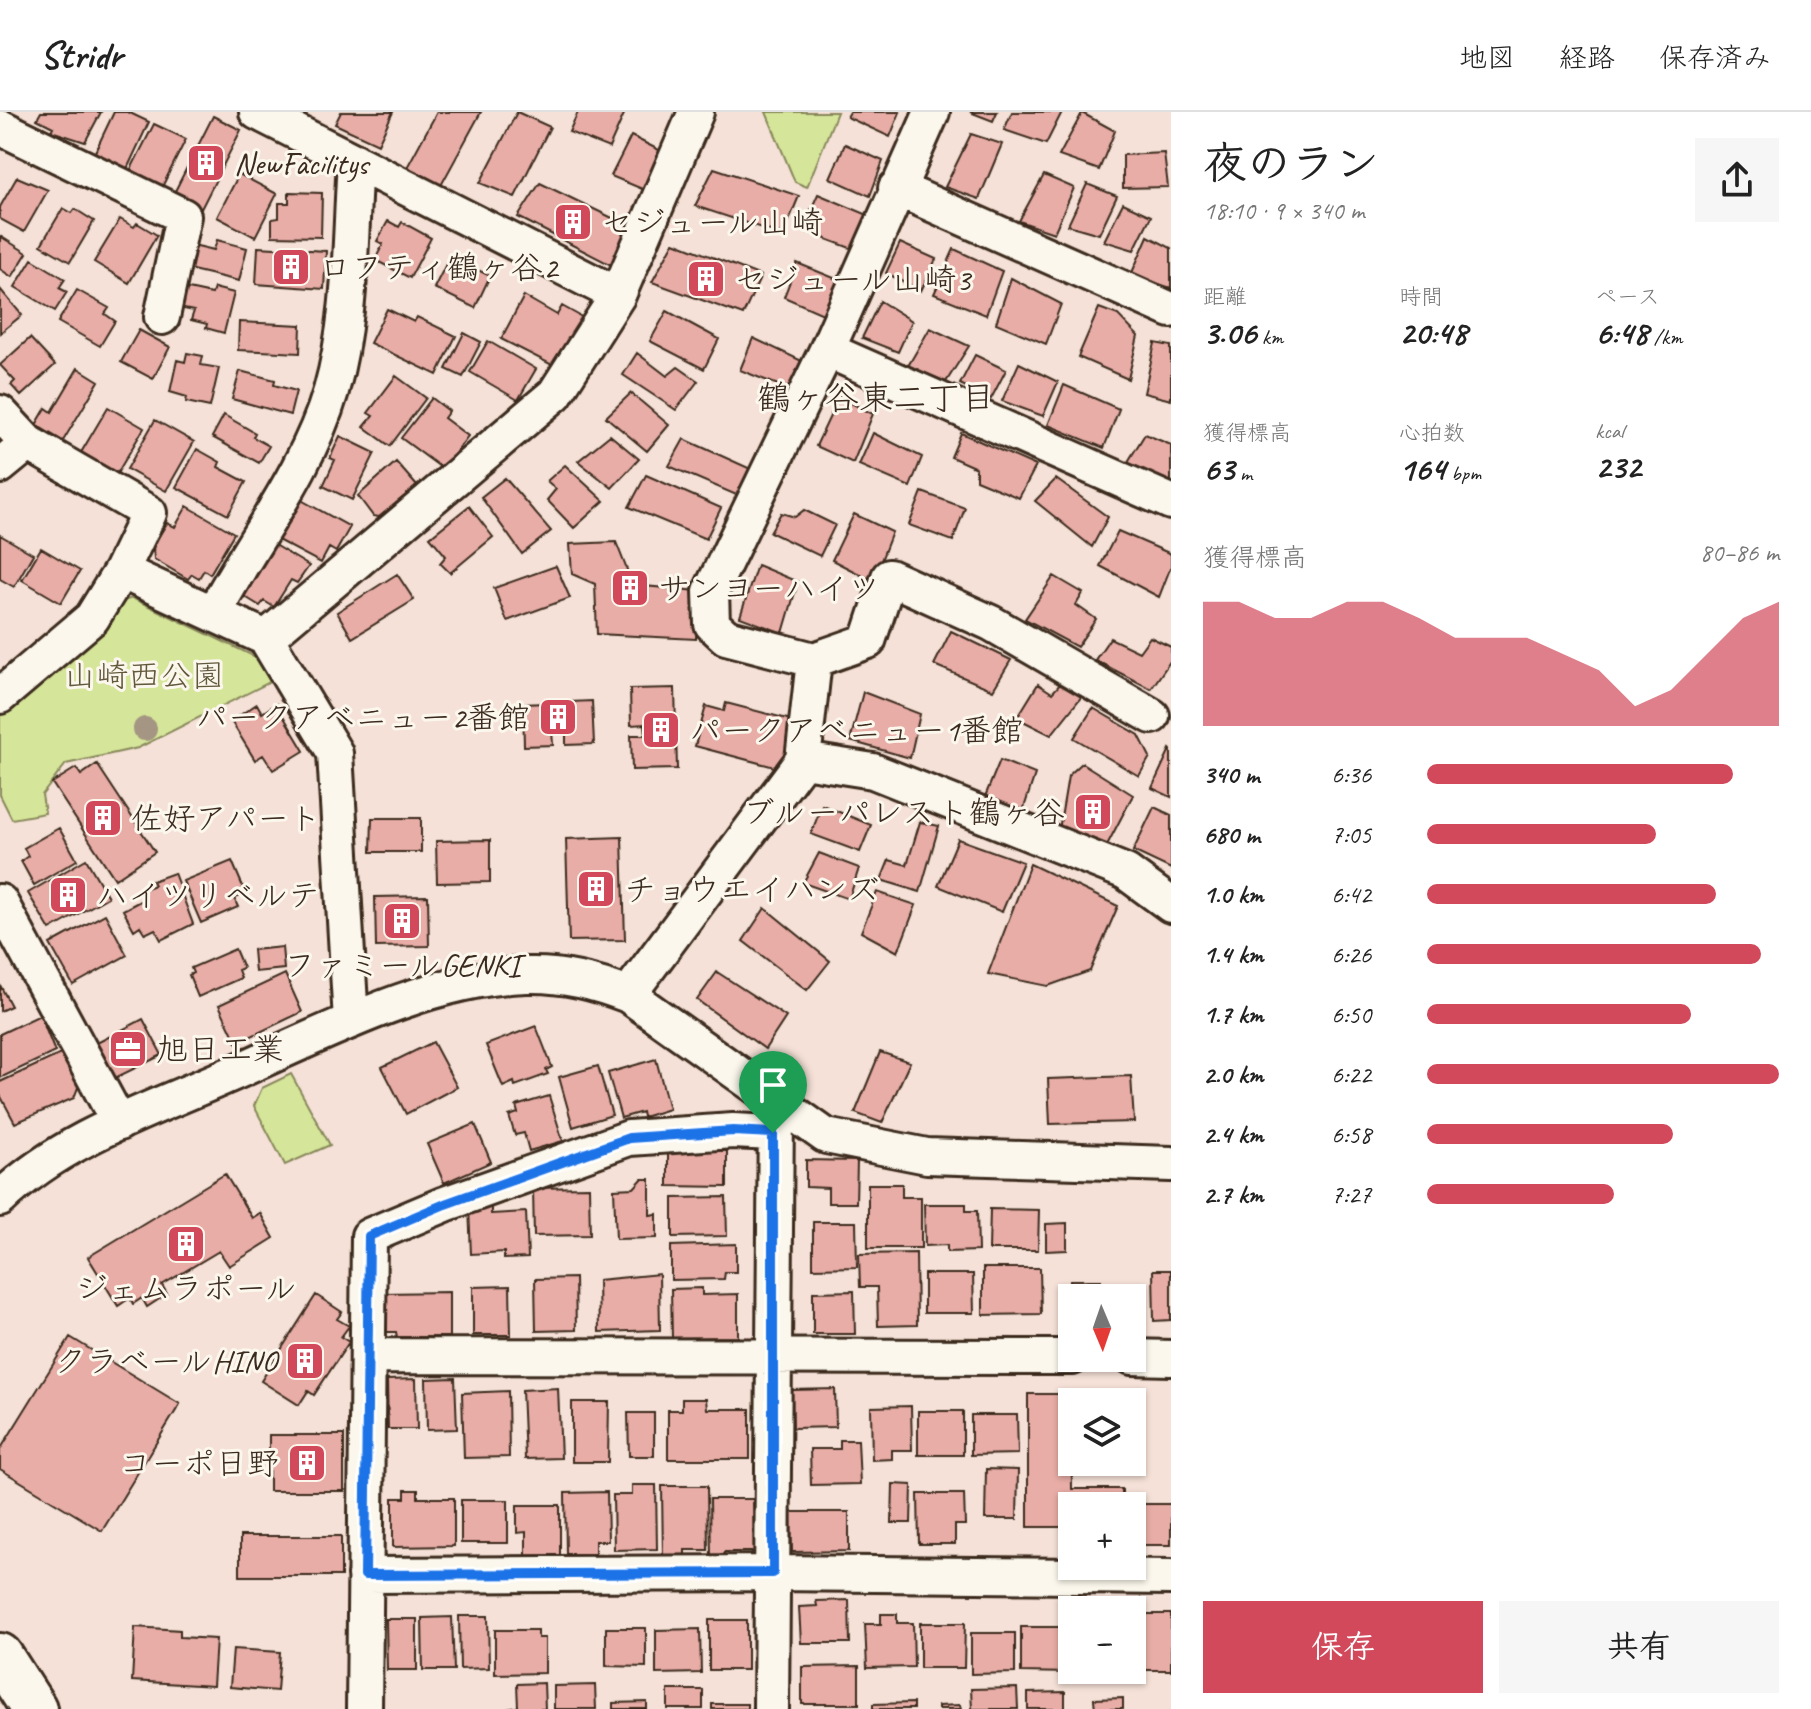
<!DOCTYPE html>
<html lang="ja">
<meta charset="utf-8">
<style>
:root{--surface:#fff;--page:#f6f6f6;--text:#222;--muted:#767676;--line:#e0e0e0;--accent:#d1495b}
body{margin:0;font-family:Caveat,"Klee One",sans-serif;background:var(--page);color:var(--text);height:100vh;display:flex;flex-direction:column;font-size:30px;white-space:nowrap}
*{box-sizing:border-box;margin:0}
p{font-size:26px;color:var(--muted)}
.icon{flex:none;width:44px;height:44px;fill:none;stroke:currentColor;stroke-width:2;stroke-linecap:round;stroke-linejoin:round}
.map{position:relative;flex:1;overflow:hidden}
.panel{display:flex;flex-direction:column;background:var(--surface);width:640px}
.panel>*{flex:none}
.needle{width:52px;rotate:178deg}
.tools{position:absolute;left:1058px;top:1172px;display:grid;gap:16px}
.tools a{display:grid;place-items:center;width:88px;height:88px;border-radius:0px;background:var(--surface);box-shadow:0 2px 6px #0004;font-size:40px}
.pin{position:absolute;display:grid;place-items:center;width:68px;height:68px;color:#fff;margin:-82px -34px;border-radius:50% 50% 50% 0;rotate:-45deg;box-shadow:0 0 8px #0007}
.pin .icon{rotate:45deg}
.round{display:grid;place-items:center;flex:none;width:84px;height:84px;border-radius:0px;background:var(--page)}
.overview{display:flex;align-items:center;justify-content:space-between;height:136px;padding:0 32px}
h1{font-size:44px;font-weight:800;line-height:60px}
.figures{display:grid;grid-template-columns:repeat(3,1fr);gap:12px;height:136px;padding:8px 32px}
.figures div{display:grid;align-content:center}
.figures b{font-size:34px;font-weight:800}
.figures small{font-size:22px;font-weight:400}
.figures p{font-size:22px}
.chart{height:224px;padding:16px 32px}
.chart p{display:flex;justify-content:space-between}
.chart svg{width:100%;height:144px;margin-top:8px;fill:var(--accent);opacity:.7}
.action{display:flex;gap:16px;margin-top:auto;padding:16px 32px}
.action a{flex:1;height:92px;border-radius:0px;background:var(--accent);color:#fff;font-size:32px;font-weight:800;line-height:92px;text-align:center}
.action a+a{background:var(--page);color:var(--text)}
ul{padding:0 32px;list-style:none;font-size:26px}
li{display:grid;grid-template-columns:128px 96px 1fr;align-items:center;height:60px}
li i{height:20px;border-radius:10px;background:var(--accent)}
header{display:flex;align-items:center;gap:48px;box-sizing:border-box;height:112px;padding:0 40px;background:var(--surface);border-bottom:2px solid var(--line)}
header strong{font-size:38px}
nav{display:flex;gap:44px;margin-inline-start:auto;font-size:28px}
main{display:flex;flex:1;min-height:0}
.map>svg:first-child{display:block}
</style>
<header>
<strong>Stridr</strong>
<nav><a>地図</a><a>経路</a><a>保存済み</a></nav>
</header>
<main>
<div class="map">
<svg width="1171" height="1597" viewBox="0 0 1171 1597">
<rect width="100%" height="100%" fill="#f5e1d7"/>
<filter id="ink" filterUnits="userSpaceOnUse"><feTurbulence type="fractalNoise" baseFrequency=".0125" numOctaves="2"/><feDisplacementMap in="SourceGraphic" scale="16" xChannelSelector="R" yChannelSelector="G"/><feConvolveMatrix kernelMatrix="1 2 1 2 8 2 1 2 1" color-interpolation-filters="sRGB"/></filter>
<g filter="url(#ink)">
<path fill="#d5e599" stroke="#88885c" stroke-width="2" d="M766,0H837L807,75L795,70Z
M132,486L264,549L274,568L138,636L66,652L42,683L45,701L12,707L0,683V602L104,514L118,491Z
M291,962L330,1033L285,1053L254,994L262,976Z"/>
<path fill="#e8ada6" stroke="#3b2a1e" stroke-width="2" d="M41,0H101L85,30L51,19L53,15L37,7Z
M114,0H128L149,10L127,57L94,42Z
M341,0H393L378,32L335,12Z
M437,0H481L438,79L404,61Z
M517,0L550,15L515,85L480,71Z
M578,0H625L609,36L569,20Z
M850,0H900L890,25L847,5Z
M970,0H997L993,9Z
M1012,0H1062L1046,32L1004,18Z
M1082,1L1115,19L1099,58L1059,44Z
M213,4L241,18L200,99L172,85Z
M154,12L186,27L162,75L130,59Z
M971,22L1002,32L979,87L945,75Z
M631,24L667,42L647,79L611,64Z
M845,32L883,49L870,84L830,66Z
M1164,41L1168,75L1123,76V43Z
M714,56L799,84L783,123L695,94Z
M239,62L277,82L255,125L217,105Z
M1044,63L1074,76L1054,121L1019,109Z
M17,65L48,78L24,120L0,107V95Z
M540,71L629,114L611,153L518,105Z
M1087,72L1117,84L1099,122L1068,113Z
M289,80L322,81L321,125L272,124V107L279,106V91H289Z
M818,82L868,103L853,137L802,118Z
M1123,91L1151,104L1134,138L1104,129Z
M63,96L72,101L75,97L94,109L70,150L41,133Z
M120,107L134,115L137,111L157,123L129,171L94,150Z
M388,109L399,115L402,110L431,126L410,166L375,148L383,132L377,129Z
M0,124L27,141L12,165L0,157Z
M1148,124L1171,136V176L1131,163Z
M217,128L247,136L239,169L188,157L193,133L214,138Z
M674,130L761,164L743,203L652,170Z
M900,131L936,147L921,179L886,161Z
M258,135L326,139L324,177L256,172Z
M954,137L1002,159L986,203L934,182Z
M450,144L490,164L475,196L434,176Z
M32,147L65,167L59,176L67,180L55,199L15,175Z
M797,151L839,168L823,202L784,185Z
M1011,166L1061,192L1046,232L996,211Z
M179,175L212,182L214,176L234,181L224,221L206,216L207,212L191,208L194,199L174,195Z
M0,177L22,203L0,221Z
M77,178L109,196L105,202L115,209L100,234L58,210Z
M524,184L557,203L562,194L587,208L558,256L501,227Z
M880,189L912,209L898,240L862,226Z
M1099,196L1118,203L1138,224L1128,267L1078,245Z
M387,197L414,210L417,205L456,224L437,263L370,231Z
M667,199L719,227L704,257L650,229Z
M239,210L301,213L300,241L238,238Z
M930,216L969,234L946,270L908,254Z
M139,218L170,235L153,267L121,250Z
M464,221L481,230L463,265L446,257Z
M30,226L55,253L21,284L11,273L15,269L0,253Z
M753,226L806,251L793,279L740,258Z
M488,229L536,257L518,288L470,260Z
M1155,231L1171,234V288L1144,281Z
M187,241L203,244L201,253L219,256L210,295L186,290L187,285L170,280L177,248L185,250Z
M637,241L667,264L678,255L698,269L676,298L623,263Z
M975,243L1006,258L991,287L960,272Z
M1019,251L1058,270L1043,304L1002,289Z
M78,256L99,269L63,329L36,313L46,296L52,300Z
M240,259L275,268L274,273L296,279L290,303L232,287Z
M396,264L426,286L390,334L364,315L373,304L368,301Z
M1064,273L1119,297L1104,336L1048,313Z
M631,281L669,313L647,339L606,305Z
M839,285L873,302L853,351L816,334Z
M432,286L449,299L444,306L468,324L443,357L401,326Z
M108,295L144,316L115,365L79,344Z
M224,303L255,321L253,325L269,334L259,351L212,325Z
M155,308L194,330L166,379L127,357Z
M873,321L922,345L910,375L859,353Z
M961,321L1036,354L1019,386L976,368V356L951,345Z
M1145,322L1171,333V370L1126,353Z
M610,323L639,347L612,376L578,349Z
M340,324L375,341L352,388L323,374L335,348L330,346Z
M684,327L753,358L741,385L669,354Z
M197,337L220,350L218,355L246,370L228,403L176,375Z
M396,350L417,374L379,405L373,404L358,384Z
M565,353L604,389L574,416L547,388L556,377L547,369Z
M646,363L721,396L706,427L629,395Z
M505,366L551,419L522,442L481,385Z
M1056,367L1108,405L1092,435L1035,389Z
M922,380L965,396L953,429L909,413Z
M294,384L350,415L336,440L329,436L321,451L272,425Z
M187,394L234,421L210,462L204,458L199,466L192,462L188,467L154,447L153,434L167,411L175,415Z
M469,394L493,425L450,461L440,451L446,444L430,425Z
M804,398L835,413L820,444L770,420L781,401L795,405Z
M854,402L892,420L873,469L832,448Z
M1118,419L1171,442V454L1159,485L1100,454Z
M0,423L33,442L14,475L0,467Z
M616,430L633,473L698,479L696,527L597,522L595,472L572,462L570,432Z
M271,431L309,454L297,471L291,468L274,495L264,489L260,494L242,483Z
M41,436L80,459L61,491L22,468Z
M757,453L798,470L783,521L740,505Z
M556,454L570,486L507,509L494,476Z
M397,462L414,488L352,526L337,500Z
M1054,464L1083,481L1076,493L1096,507L1077,535L1025,507Z
M951,519L1011,548L993,578L934,553Z
M1150,525L1171,535V548L1151,577L1095,548L1110,526L1139,540Z
M1062,570L1082,584L1051,623L1017,606L1038,572L1052,581Z
M675,576L677,657L632,658L631,623H646L645,612L631,613L630,577Z
M863,580L920,602L910,646L850,629Z
M592,589L594,632L566,633V618H552L553,633L524,634L523,592Z
M726,591L795,609L782,657L695,634L706,594L724,599Z
M257,592L262,601L276,592L304,639L273,658L263,643L255,648L231,609Z
M1093,596L1139,623L1150,645L1139,664L1074,626Z
M1170,637L1171,638V685L1152,676Z
M1000,648L1035,662L1022,702L984,687Z
M1082,651L1133,683L1105,737L1059,718L1068,664Z
M97,652L155,740L115,767L52,671L76,656L81,663Z
M822,693L871,713L860,740L811,722Z
M1154,695L1171,703V757L1133,739Z
M372,706H421V740H371Z
M920,710L939,714L920,780L881,768L889,748L907,753Z
M59,716L77,748L34,773L21,749L28,744L24,736Z
M622,725L625,828L569,829L566,727Z
M958,727L1023,750L1002,800L938,774Z
M490,728V770L437,771L436,729Z
M819,741L859,756L849,787L803,771Z
M86,747L108,785L50,818L28,781Z
M232,749L246,782L234,786L238,795L201,811L183,769Z
M1030,752L1118,794L1090,859L1048,874L988,862Z
M174,761L193,812L161,828L155,817L145,822L140,814L134,818L123,798L144,787L140,779L154,773L152,769Z
M877,780L916,793L898,840L861,820Z
M428,784L429,834L376,835L375,785Z
M765,796L830,849L807,878L743,829Z
M105,802L127,843L73,873L50,832Z
M282,835L284,857L255,860L253,838Z
M235,837L243,856L238,858L241,866L198,885L189,863L193,861L191,856Z
M717,860L786,905L765,937L697,888Z
M285,862L302,900L237,931L219,893Z
M0,873L11,894L0,899Z
M40,903L55,940L0,966V922Z
M143,907L162,943L113,967L95,932Z
M536,914L552,955L546,958L548,962L515,974L514,970L503,975L486,933Z
M433,930L457,975L406,1002L382,955Z
M65,940L80,970L74,986L15,1011L0,983V970Z
M880,940L910,950L882,1011L855,1001Z
M656,947L669,997L643,1005L642,1000L621,1006L608,961Z
M598,954L612,1003L573,1015L559,965Z
M1131,964L1134,1010L1050,1012L1048,967Z
M549,984L563,1029L529,1039L524,1021L515,1023L509,1004L518,1001L516,994Z
M475,1012L491,1050L444,1071L427,1032Z
M668,1038L727,1039V1075L668,1074Z
M806,1048L857,1049L856,1091H828V1076L806,1075Z
M225,1062L252,1106L260,1101L274,1126L229,1154L219,1139L162,1173L167,1182L147,1195L142,1186L133,1192L130,1186L118,1194L88,1145Z
M642,1067H650V1103L657,1102V1126L616,1127L614,1077L634,1076Z
M868,1072H902V1085H921V1136H868Z
M589,1075L590,1123L534,1124L533,1076Z
M726,1085L727,1124L673,1125V1086Z
M924,1092H966V1099H977L978,1139L947,1140V1133L925,1134Z
M491,1094V1102L526,1100L528,1146L504,1147V1140L471,1142L469,1095Z
M990,1097L1039,1098L1038,1138H989Z
M813,1110H856L857,1155L813,1156Z
M1067,1111V1138L1046,1139V1112Z
M736,1132V1160H725L724,1167L671,1168V1134Z
M916,1141L917,1213L878,1214L877,1175H860L859,1142Z
M983,1156H1040L1041,1202L983,1203Z
M1153,1158H1171V1208L1154,1209Z
M659,1162L660,1218L599,1220L598,1168Z
M924,1162H973L974,1201H924Z
M575,1166L576,1218L536,1219L535,1167Z
M1070,1168H1101V1173H1109V1182H1139V1214H1132V1186H1072L1070,1210Z
M510,1174L511,1223H473V1175Z
M702,1176V1183L738,1182V1225L672,1226L671,1177Z
M854,1179L855,1222H813V1180Z
M449,1180V1225H397L396,1220H382V1181Z
M316,1183L342,1200L337,1207L349,1214L341,1225L349,1230L314,1283L308,1279L299,1293L261,1269Z
M70,1225L180,1292L102,1419L0,1357V1338Z
M455,1266L457,1317L427,1318L426,1267Z
M416,1267L417,1317H388L387,1268Z
M558,1276L561,1346L525,1347L522,1278Z
M835,1277L836,1315L793,1316L792,1278Z
M508,1279L509,1345L464,1346L462,1281Z
M1028,1282H1071L1072,1377H1122V1394H1072V1415H1028Z
M682,1287H706L707,1297H750V1347H668V1298H682Z
M572,1290H609L608,1350H572Z
M911,1294L912,1338H892V1347L872,1348L871,1295Z
M918,1299H963V1343H918Z
M628,1301H654V1344H629Z
M971,1303H1017L1018,1342L971,1343Z
M269,1323H344V1379H269Z
M840,1328H858L860,1372L811,1373L810,1337H840Z
M986,1357L1018,1358L1017,1407H985Z
M893,1372L912,1373L911,1411H892Z
M632,1373H656L657,1437L614,1438L613,1383H632Z
M662,1374H707L708,1438H685V1445H663Z
M405,1378H418V1386H454V1434L393,1435V1386H405Z
M607,1380L608,1429H595V1442H566L565,1381Z
M918,1382H964L965,1413H955V1432H919Z
M710,1387H753L754,1440H724V1445H711Z
M461,1388H508V1431H461Z
M1137,1392H1171V1433H1137Z
M517,1393H560V1444H526V1420L517,1421Z
M791,1400H849V1439L792,1440Z
M240,1424H341V1464H240Z
M849,1488L850,1531H801L799,1495L817,1494L816,1489Z
M881,1502H897V1511H913L914,1555L867,1556L865,1512H881Z
M1141,1502H1171V1558H1141Z
M459,1504H488L489,1556L460,1557Z
M452,1505L454,1558H423L422,1506Z
M386,1507H417V1558H387Z
M709,1508H747V1558H709Z
M920,1511H965L964,1556H920Z
M135,1515L180,1518V1525L216,1527L213,1574L132,1569Z
M1021,1515H1070V1561L1021,1560Z
M606,1516H646V1555L606,1554Z
M700,1517L701,1561L656,1562V1518Z
M495,1518H538V1526H545V1561L495,1562Z
M971,1521H1015V1561L971,1562Z
M233,1537L280,1540L277,1579L230,1575Z
M859,1554V1592H802V1555Z
M544,1571L545,1597H507L518,1595L517,1572Z
M595,1573L596,1597H554V1574Z
M1017,1576L1018,1597H972L971,1577Z
M668,1578H703V1597H668Z
M1065,1580V1597H1028V1581Z
M1123,1586V1597H1075H1095L1094,1587Z
M647,1590V1597H613V1591Z
M913,1591V1597H873V1592Z
M712,1592H747V1597H712Z
M960,1593L961,1597H938V1594Z"/>
<g fill="none" stroke-linecap="round" stroke-linejoin="round">
<defs>
<path id="minor" d="M257,0L618,183
M0,15L183,104L162,205
M896,76L1171,198
M827,238L1171,390
M0,301L28,331L149,401L121,459L92,506L0,584
M0,354L28,331
M121,459L266,526L335,641L351,909
M214,500C252,429 308,358 331,279C352,206 350,125 355,49
M266,526L555,282L618,183L696,0
M814,548L868,529L889,465L991,511L1152,604
M803,648L873,659L1126,760L1171,793
M0,790L119,1011
M628,883L803,648L814,548L726,525L712,512L711,479L827,238L932,0
M0,1087C63,1026 150,998 229,963C318,924 429,865 527,863C561,862 598,871 628,883L826,1024L927,1044L1171,1052
M368,1244L1072,1245
M1132,1245L1171,1246
M365,1463L773,1461L1171,1465
M364,1597L369,1124L445,1092L629,1026L733,1019L773,1021
M771,1597L776,998"/>
<path id="highway" d="M0,1544L34,1597"/>
</defs>
<use href="#minor" stroke="#3b2a1e" stroke-width="40"/>
<use href="#highway" stroke="#3b2a1e" stroke-width="50"/>
<use href="#minor" stroke="#fbf7ec" stroke-width="34"/>
<use href="#highway" stroke="#fbf7ec" stroke-width="44"/>
</g>
<circle fill="#a49682" cx="145" cy="617" r="12"/>
</g>
<g fill="none" stroke-linecap="round" stroke-linejoin="round" filter="url(#ink)">
<defs>
<path id="route" d="M733,1019L773,1021V1461L365,1463L369,1124L445,1092L629,1026Z"/>
</defs>
<use href="#route" stroke="#fff" stroke-width="16"/>
<use href="#route" stroke="#1a73e8" stroke-width="10"/>
</g>
<defs>
<symbol id="building-square" viewBox="-11 -11 22 22"><rect x="-9" y="-9" width="18" height="18" rx="4" fill="#d1495b" stroke="#fbf7ec"/><path d="M-4-6H4V6H1V3H-1V6H-4ZM-2.5-4.3h1.7v1.8h-1.7ZM.8-4.3h1.7v1.8H.8ZM-2.5-1h1.7V.8h-1.7ZM.8-1h1.7V.8H.8Z" fill="#fff"/></symbol>
<symbol id="office-square" viewBox="-11 -11 22 22"><rect x="-9" y="-9" width="18" height="18" rx="4" fill="#d1495b" stroke="#fbf7ec"/><path d="M-6-3h4V-5.5h4V-3h4V5H-6ZM-1-4.5V-3h2v-1.5ZM-6 0V1H6V0Z" fill="#fff"/></symbol>
</defs>
<g fill-rule="evenodd">
<use href="#building-square" x="184" y="29" width="44" height="44"/>
<use href="#building-square" x="551" y="88" width="44" height="44"/>
<use href="#building-square" x="269" y="133" width="44" height="44"/>
<use href="#building-square" x="684" y="145" width="44" height="44"/>
<use href="#building-square" x="608" y="454" width="44" height="44"/>
<use href="#building-square" x="536" y="583" width="44" height="44"/>
<use href="#building-square" x="639" y="596" width="44" height="44"/>
<use href="#building-square" x="1071" y="678" width="44" height="44"/>
<use href="#building-square" x="81" y="684" width="44" height="44"/>
<use href="#building-square" x="574" y="755" width="44" height="44"/>
<use href="#building-square" x="46" y="761" width="44" height="44"/>
<use href="#building-square" x="380" y="787" width="44" height="44"/>
<use href="#office-square" x="106" y="915" width="44" height="44"/>
<use href="#building-square" x="164" y="1110" width="44" height="44"/>
<use href="#building-square" x="283" y="1227" width="44" height="44"/>
<use href="#building-square" x="285" y="1329" width="44" height="44"/>
</g>
<g text-anchor="middle" stroke-width="6" stroke-linejoin="round" paint-order="stroke">
<g font-size="32" fill="#3b2a1e" stroke="#fbf7ec" text-anchor="start">
<text x="234" y="62">NewFacilitys</text>
<text x="601" y="121">セジュール山崎</text>
<text x="319" y="166">ロフティ鶴ヶ谷2</text>
<text x="734" y="178">セジュール山崎3</text>
<text x="658" y="487">サンヨーハイツ</text>
<text x="530" y="616" text-anchor="end">パークアベニュー2番館</text>
<text x="689" y="629">パークアベニュー1番館</text>
<text x="1065" y="711" text-anchor="end">ブルーパレスト鶴ヶ谷</text>
<text x="131" y="717">佐好アパート</text>
<text x="624" y="788">チョウエイハンズ</text>
<text x="96" y="794">ハイツリベルテ</text>
<text x="402" y="864" text-anchor="middle">ファミールGENKI</text>
<text x="156" y="948">旭日工業</text>
<text x="186" y="1187" text-anchor="middle">ジェムラポール</text>
<text x="277" y="1260" text-anchor="end">クラベールHINO</text>
<text x="279" y="1362" text-anchor="end">コーポ日野</text>
</g>
<g font-size="32" fill="#62593d" stroke="#fbf7ec">
<text x="144" y="574">山崎西公園</text>
</g>
<g font-size="34" fill="#3b2a1e" stroke="#fbf7ec">
<text x="876" y="297">鶴ヶ谷東二丁目</text>
</g>
</g>
</svg>
<div class="tools">
<a><svg class="needle" viewBox="-14 -14 28 28"><path d="M0-13l5 13h-10z" fill="#e53935"/><path d="M0 13l5-13h-10z" fill="#767676"/></svg></a>
<a><svg class="icon" aria-label="layers" viewBox="0 0 24 24"><path d="M12 4l9 5-9 5-9-5zM3 14l9 5 9-5"/></svg></a>
<a>+</a>
<a>−</a>
</div>
<div class="pin" style="left:773px;top:1021px;background:#1e9e55"><svg class="icon" aria-label="arrive" viewBox="0 0 24 24"><path d="M6 21V4h12l-3 4 3 4H6"/></svg></div>
</div>
<section class="panel">
<div class="overview"><div><h1>夜のラン</h1><p>18:10 · 9 × 340 m</p></div><a class="round"><svg class="icon" aria-label="share" viewBox="0 0 24 24"><path d="M12 15V3M7 8l5-5 5 5M5 13v7h14v-7"/></svg></a></div>
<div class="figures">
<div><p>距離</p><b>3.06<small> km</small></b></div>
<div><p>時間</p><b>20:48</b></div>
<div><p>ペース</p><b>6:48<small> /km</small></b></div>
</div>
<div class="figures">
<div><p>獲得標高</p><b>63<small> m</small></b></div>
<div><p>心拍数</p><b>164<small> bpm</small></b></div>
<div><p>kcal</p><b>232</b></div>
</div>
<div class="chart"><p><span>獲得標高</span>80–86 m</p>
<svg viewBox="0 0 160 44" preserveAspectRatio="none"><path d="M0 44V6L10 6L20 11L30 11L40 6L50 6L60 11L70 17L80 17L90 17L100 22L110 27L120 38L130 33L140 22L150 11L160 6V44z"/></svg>
</div>
<ul>
<li><b>340 m</b>6:36<i style="width:87%"></i></li>
<li><b>680 m</b>7:05<i style="width:65%"></i></li>
<li><b>1.0 km</b>6:42<i style="width:82%"></i></li>
<li><b>1.4 km</b>6:26<i style="width:95%"></i></li>
<li><b>1.7 km</b>6:50<i style="width:75%"></i></li>
<li><b>2.0 km</b>6:22<i style="width:100%"></i></li>
<li><b>2.4 km</b>6:58<i style="width:70%"></i></li>
<li><b>2.7 km</b>7:27<i style="width:53%"></i></li>
</ul>
<div class="action"><a>保存</a><a>共有</a></div>
</section>
</main>
